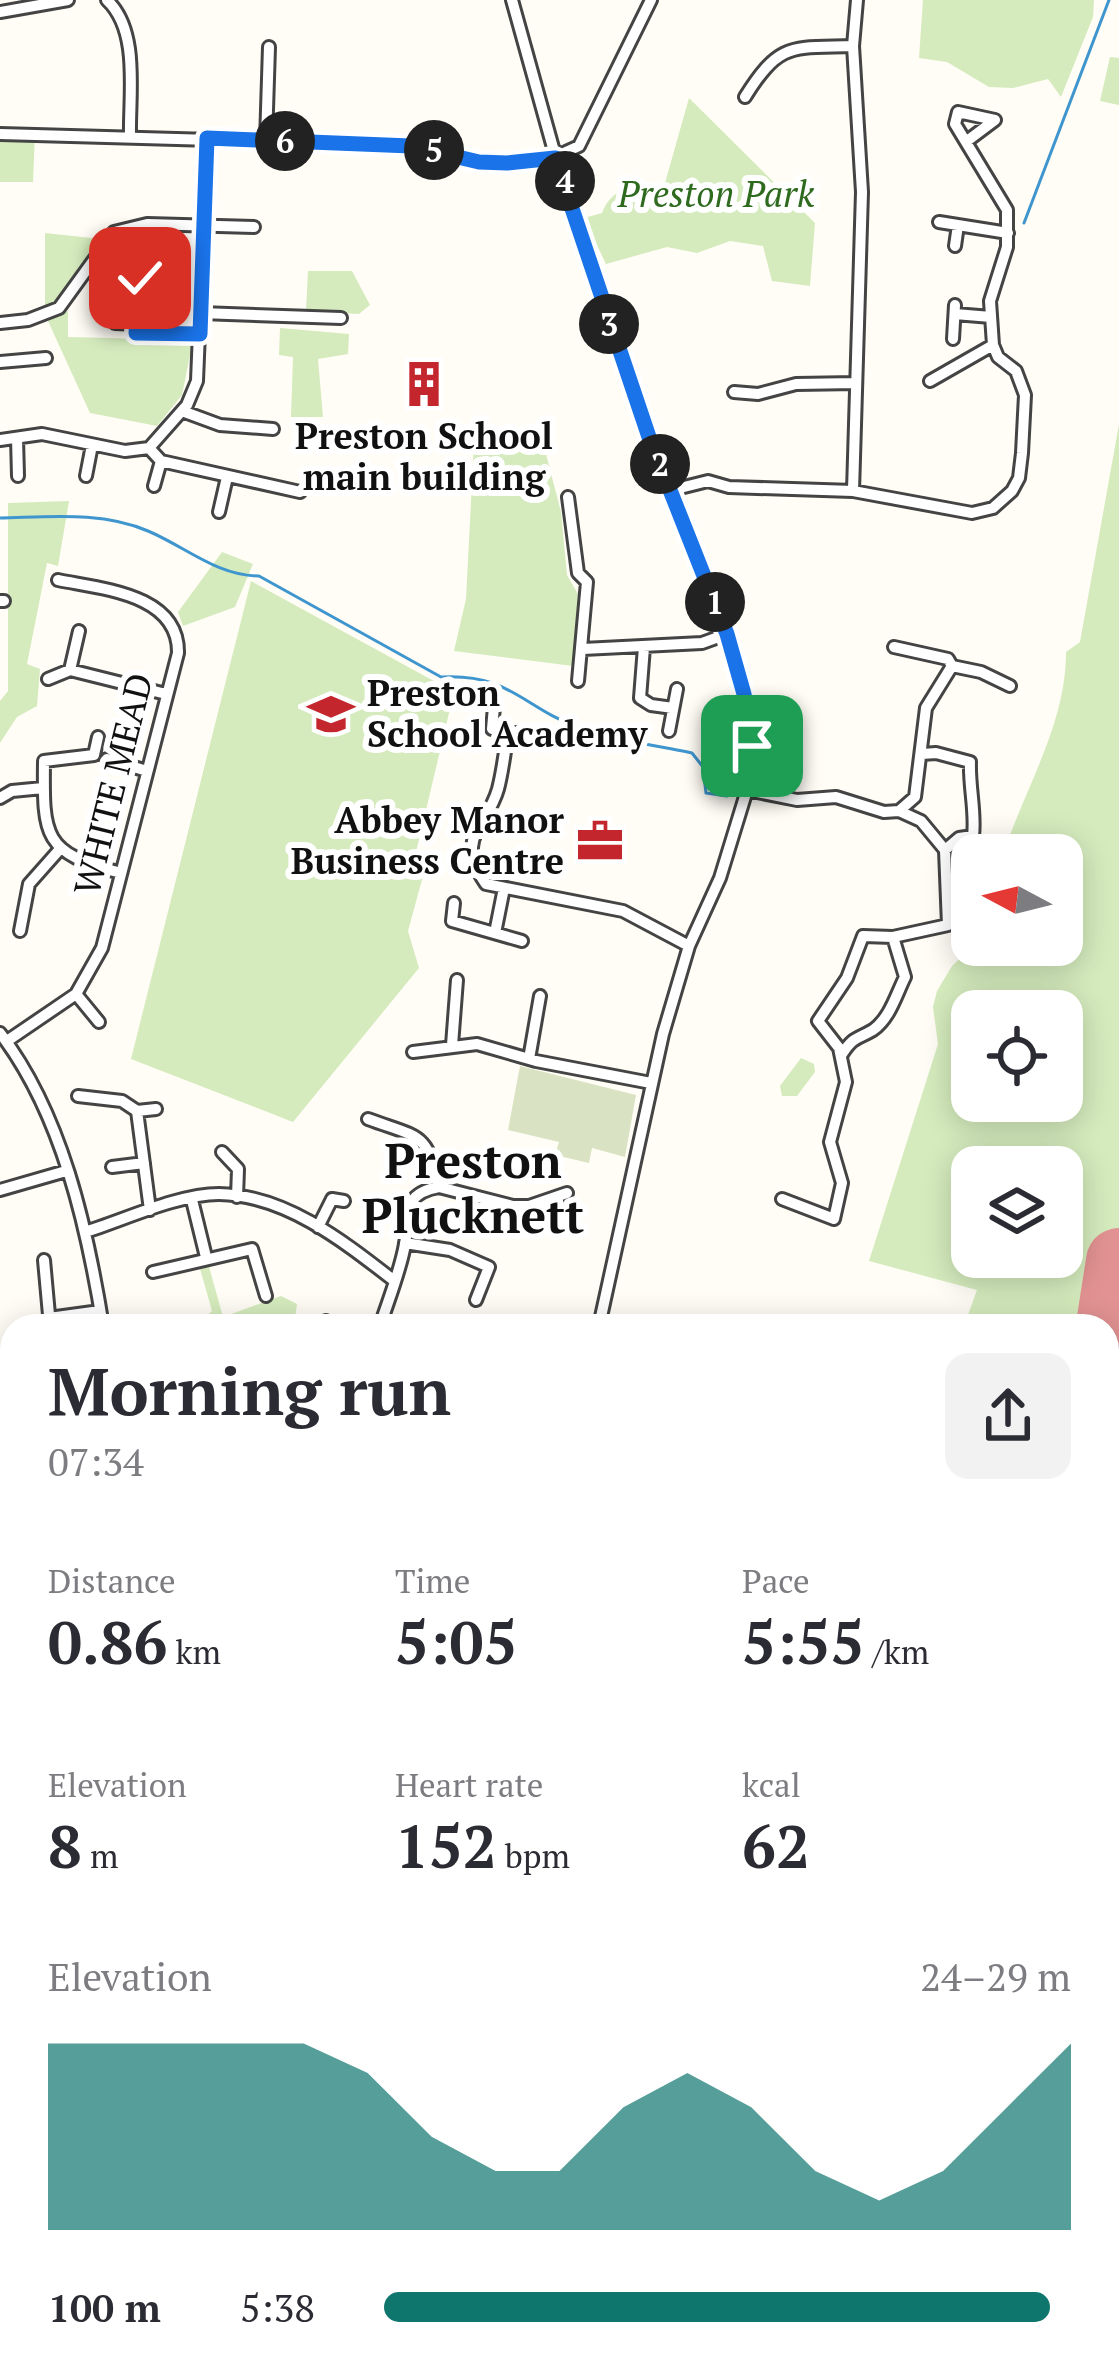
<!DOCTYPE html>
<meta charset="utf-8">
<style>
:root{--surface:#fff;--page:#f2f2f3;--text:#2b2b33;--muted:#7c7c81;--accent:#0f766e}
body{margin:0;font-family:"PT Serif",serif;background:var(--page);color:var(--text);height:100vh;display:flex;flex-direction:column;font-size:45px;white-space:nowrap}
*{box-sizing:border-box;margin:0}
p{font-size:39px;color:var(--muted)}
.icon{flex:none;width:66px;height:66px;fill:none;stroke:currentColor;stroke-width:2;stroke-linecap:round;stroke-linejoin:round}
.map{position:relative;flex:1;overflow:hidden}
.details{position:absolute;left:0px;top:1314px;width:1119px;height:1065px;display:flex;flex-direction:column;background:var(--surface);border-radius:36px 36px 0 0;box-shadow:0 6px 30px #0003}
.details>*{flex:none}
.needle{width:78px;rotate:277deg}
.tools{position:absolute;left:951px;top:834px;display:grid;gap:24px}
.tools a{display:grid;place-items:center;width:132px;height:132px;border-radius:24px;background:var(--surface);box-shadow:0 6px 30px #0003;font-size:60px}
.pin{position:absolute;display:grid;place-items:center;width:102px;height:102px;color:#fff;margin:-51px;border-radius:24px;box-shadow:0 6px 18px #0006}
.km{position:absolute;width:60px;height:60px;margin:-30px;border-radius:50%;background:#222;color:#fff;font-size:33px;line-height:60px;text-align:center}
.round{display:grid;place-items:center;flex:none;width:126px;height:126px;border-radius:24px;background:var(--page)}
.overview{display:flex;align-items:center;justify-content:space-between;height:204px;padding:0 48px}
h1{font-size:66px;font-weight:700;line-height:90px}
.figures{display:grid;grid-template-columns:repeat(3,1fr);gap:18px;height:204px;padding:12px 48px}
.figures div{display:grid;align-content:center}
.figures b{font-size:60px;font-weight:700}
.figures small{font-size:33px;font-weight:400}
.figures p{font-size:33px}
.chart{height:336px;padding:24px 48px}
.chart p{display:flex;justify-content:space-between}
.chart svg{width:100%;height:216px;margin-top:12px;fill:var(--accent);opacity:.7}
ul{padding:0 48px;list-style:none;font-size:39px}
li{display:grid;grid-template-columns:192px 144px 1fr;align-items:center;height:90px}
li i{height:30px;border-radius:15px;background:var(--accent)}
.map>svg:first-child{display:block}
</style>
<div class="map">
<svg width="1119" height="2377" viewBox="0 0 1119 2377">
<rect width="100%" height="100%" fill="#fffdf5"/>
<path fill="#eee6ef" d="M0,1858L12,1870V2264L0,2279Z"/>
<path fill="#f6f3d4" d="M1119,2294V2377H1078L1083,2367H1107V2318Z"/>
<path fill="#d5ebbd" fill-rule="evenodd" d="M923,0H1094L1093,17L1061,97L1048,79L1013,88L989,87L947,62L919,58Z
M1110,57L1119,58V105L1100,101Z
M689,98L815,223L810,286L772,281L763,246L730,241L697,253L667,247L606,264L584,218L602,213C613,184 638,186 665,183Z
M35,133L33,182H0V134Z
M45,233L101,239L59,305L45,313Z
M308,271H352L370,305L359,314L306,311Z
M68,311V337L193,340L182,395L157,426L90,413L48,321Z
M280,328L349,334L348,354L318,359L323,417H291L293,357L279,355Z
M1119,424V1811H1107V1326H964L977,1290L869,1261L938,1044L933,1007L937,991L952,966L974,945H1062V855H1003C1025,787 1066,725 1066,652L1080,642ZM972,1011H1062V1101H972ZM972,1167H1062V1257H972Z
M535,440L536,448L545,450L561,512L567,575L578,594L573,666L454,651L466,599L474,443Z
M69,501L58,566L47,563L27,664L40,669L37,706L17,717L0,743V701L8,691V503Z
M222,552L253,564L235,607L183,626L178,612Z
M251,581L454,692L416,852L423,876L408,931L419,968L293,1122L131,1059Z
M801,1058L814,1064L815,1072L797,1096H782L780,1086Z
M208,1263L223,1317L281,1296L297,1304L294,1326H196L212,1311L199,1265Z
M7,1408L12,1462L0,1461V1409Z
M1107,1844L1119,1845V2194L1107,2193Z"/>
<path fill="#d9e3c4" d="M520,1066L636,1095L625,1157L592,1148L589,1163L555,1155L559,1142L508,1130Z"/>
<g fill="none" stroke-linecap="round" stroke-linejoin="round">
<path stroke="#3f96cf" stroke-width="3" d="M1024,223L1109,0
M0,518C49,517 102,511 148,531C186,547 217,576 259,576L441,677C510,673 523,708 580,728C616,741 656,745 692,753L703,767L706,793L727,796"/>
<path stroke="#e29292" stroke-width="66" d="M1107,1338L1119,1261
M1107,1465L1119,1467
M1107,1683L1119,1685"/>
<defs>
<path id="minor" d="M107,0C140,31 129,94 130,136
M512,0L575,227L649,437L727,634L744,694L752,746L747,790L720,878L689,946L663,1034L599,1326
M0,12L68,0
M745,97C780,41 792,48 853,46
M0,134L390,145L507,163L555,157L579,146L651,0
M266,141L269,47
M939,222L1008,233
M955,246L958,225
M140,279L136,333L200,334
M201,313L341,318
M955,314L991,317
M0,323L28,320L59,308L114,232L147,224L254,227
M115,323L137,324
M953,339L955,305
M0,362L46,358
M930,381L993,345
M734,392L758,394L796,384L856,383
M182,411L220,425L273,429
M17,438L18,476
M0,440L42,434L125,451L149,448L187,405L197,381L207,138
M149,448L161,461L300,492
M86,476L92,445
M154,486L161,461
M672,490L708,481L729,487L853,491L972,513L993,508L1012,491L1019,478L1022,453L1025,395L1016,371L998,357L993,345L990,301L1007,247V210L955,124L958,112L995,120L967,141
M853,491L862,192L853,46L857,0
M568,497L578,573L587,582L578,681
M219,512L227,477
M0,601H4
M644,647L640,698L651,705L673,708
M894,647L948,659L952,666L926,708L915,797L899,811
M583,649L702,643L727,634
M952,666L981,672L1010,686
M70,670L79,631
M48,679L70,670L166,694
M494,707L492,729L524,734
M508,731C505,750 503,770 498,789C487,828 453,838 486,884L623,911L689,946
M669,731L677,689
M98,737L94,755L44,761C43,837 43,853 121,873
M922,754L936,753L970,762C969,787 976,813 973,836L959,838L945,850
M107,759L147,771
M747,790L797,800L836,797L884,812L899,811L921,821L945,850L948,925L893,937L863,936L847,978L818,1021L839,1048L846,1082L830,1142L842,1183L834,1219L782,1199
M0,798L12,791L43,788
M454,903L452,921L522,941
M20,931L29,884L60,849
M495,933L504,888
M76,994L99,1022
M0,1033C62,1114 87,1227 103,1326
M7,1041L76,994L102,948L178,653C179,594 102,589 58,580
M452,1045L457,980
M413,1052L477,1044L536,1061L651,1083
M842,1054C854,1036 856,1040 873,1030C890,1018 896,995 905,977L893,937
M529,1059L540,996
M78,1096L122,1101L137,1111L150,1210
M137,1111L156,1109
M368,1119C419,1138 427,1131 439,1187C400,1194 410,1216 405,1244C401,1269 388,1301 380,1326
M222,1152L238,1169L237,1197
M112,1167L144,1163
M439,1187L513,1206H529L567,1193
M0,1190L66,1171
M192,1200L206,1257
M318,1227L332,1199L344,1201
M85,1232C124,1220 178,1194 219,1194C285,1195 343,1241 392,1279
M405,1243L450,1250L489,1267L476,1300
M44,1260L50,1326
M153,1272L252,1249L266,1296
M49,1318L100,1311
M326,1321L328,1326
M0,1733H12
M1107,1825H1119
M0,1864L12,1878
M0,2288L12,2272
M234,2367L238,2377
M299,2367L300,2377
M531,2367V2377
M651,2367L673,2377
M408,2377V2367
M465,2377L466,2367
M845,2377V2367
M938,2377L950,2367"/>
<path id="highway" d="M1107,2279L1119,2256
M1055,2377L1060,2367"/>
</defs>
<use href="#minor" stroke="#444" stroke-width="16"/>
<use href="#highway" stroke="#222" stroke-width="22"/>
<use href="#minor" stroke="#fff" stroke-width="10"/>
<use href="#highway" stroke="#f5a25d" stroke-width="16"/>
</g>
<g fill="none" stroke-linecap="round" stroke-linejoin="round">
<defs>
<path id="route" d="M140,278L136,333L200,334L207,138L411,146L479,162L507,163L555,158L649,437L727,634L744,694L752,746"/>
</defs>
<use href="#route" stroke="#fff" stroke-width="24"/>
<use href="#route" stroke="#1a73e8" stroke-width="15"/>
</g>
<defs>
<symbol id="building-bare" viewBox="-9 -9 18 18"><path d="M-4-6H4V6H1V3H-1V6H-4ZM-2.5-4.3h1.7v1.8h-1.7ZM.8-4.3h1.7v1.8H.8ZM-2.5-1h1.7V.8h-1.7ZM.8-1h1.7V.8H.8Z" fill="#c4262e" stroke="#fff" stroke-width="2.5" paint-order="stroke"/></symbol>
<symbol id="school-bare" viewBox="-9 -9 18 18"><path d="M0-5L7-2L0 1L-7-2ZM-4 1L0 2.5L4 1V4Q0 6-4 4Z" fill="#c4262e" stroke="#fff" stroke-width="2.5" paint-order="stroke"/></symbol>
<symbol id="office-bare" viewBox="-9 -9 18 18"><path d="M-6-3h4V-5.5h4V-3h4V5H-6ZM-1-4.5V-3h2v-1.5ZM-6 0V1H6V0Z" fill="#c4262e" stroke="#fff" stroke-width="2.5" paint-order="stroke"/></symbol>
</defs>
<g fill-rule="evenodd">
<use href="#building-bare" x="391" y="351" width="66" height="66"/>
<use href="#school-bare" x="298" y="681" width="66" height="66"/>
<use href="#office-bare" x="567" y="808" width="66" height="66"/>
</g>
<g text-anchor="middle" stroke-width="12" stroke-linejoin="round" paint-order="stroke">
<g font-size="36" font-style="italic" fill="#2f6b1f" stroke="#fff">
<text x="716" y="207">Preston Park</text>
</g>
<g font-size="36" font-weight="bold" fill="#111" stroke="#fff">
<text x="424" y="449">Preston School<tspan x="424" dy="41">main building</tspan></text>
<text x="367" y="706" text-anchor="start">Preston<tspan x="367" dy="41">School Academy</tspan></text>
<text x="564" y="833" text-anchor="end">Abbey Manor<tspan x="564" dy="41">Business Centre</tspan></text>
</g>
<g font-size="36" fill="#111" stroke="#fff">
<text transform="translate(113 784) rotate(-76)" y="13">WHITE MEAD</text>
</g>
<g font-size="48" font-weight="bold" fill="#111" stroke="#fff">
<text x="473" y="1178">Preston<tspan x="473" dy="55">Plucknett</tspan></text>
</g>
</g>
</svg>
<div class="tools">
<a><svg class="needle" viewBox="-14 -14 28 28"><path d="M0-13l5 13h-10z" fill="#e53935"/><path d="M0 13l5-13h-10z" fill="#7c7c81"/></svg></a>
<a><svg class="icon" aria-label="locate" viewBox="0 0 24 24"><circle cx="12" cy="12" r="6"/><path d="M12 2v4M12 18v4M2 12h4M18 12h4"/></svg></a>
<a><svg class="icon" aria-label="layers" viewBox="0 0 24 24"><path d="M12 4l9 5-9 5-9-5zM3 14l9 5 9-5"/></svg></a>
</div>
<div class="pin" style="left:752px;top:746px;background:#1e9e55"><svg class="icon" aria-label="arrive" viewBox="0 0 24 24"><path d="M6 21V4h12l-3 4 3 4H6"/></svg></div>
<div class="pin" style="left:140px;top:278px;background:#d93025"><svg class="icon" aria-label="check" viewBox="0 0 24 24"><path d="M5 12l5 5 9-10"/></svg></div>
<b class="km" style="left:715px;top:602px">1</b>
<b class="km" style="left:660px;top:464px">2</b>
<b class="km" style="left:609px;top:324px">3</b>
<b class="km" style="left:565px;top:181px">4</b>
<b class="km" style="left:434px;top:150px">5</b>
<b class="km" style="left:285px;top:141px">6</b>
<section class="details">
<div class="overview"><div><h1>Morning run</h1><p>07:34</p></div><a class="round"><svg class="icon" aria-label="share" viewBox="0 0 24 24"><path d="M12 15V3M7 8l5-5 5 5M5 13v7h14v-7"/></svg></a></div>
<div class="figures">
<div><p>Distance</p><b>0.86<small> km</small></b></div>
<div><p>Time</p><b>5:05</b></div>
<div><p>Pace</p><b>5:55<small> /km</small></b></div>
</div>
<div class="figures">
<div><p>Elevation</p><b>8<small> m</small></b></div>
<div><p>Heart rate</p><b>152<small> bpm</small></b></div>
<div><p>kcal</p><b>62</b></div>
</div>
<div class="chart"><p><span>Elevation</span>24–29 m</p>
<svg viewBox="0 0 160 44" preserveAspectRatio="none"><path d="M0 44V6L10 6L20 6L30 6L40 6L50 12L60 25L70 32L80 32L90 19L100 12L110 19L120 32L130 38L140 32L150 19L160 6V44z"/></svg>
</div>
<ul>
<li><b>100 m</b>5:38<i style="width:97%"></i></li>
</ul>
</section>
</div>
